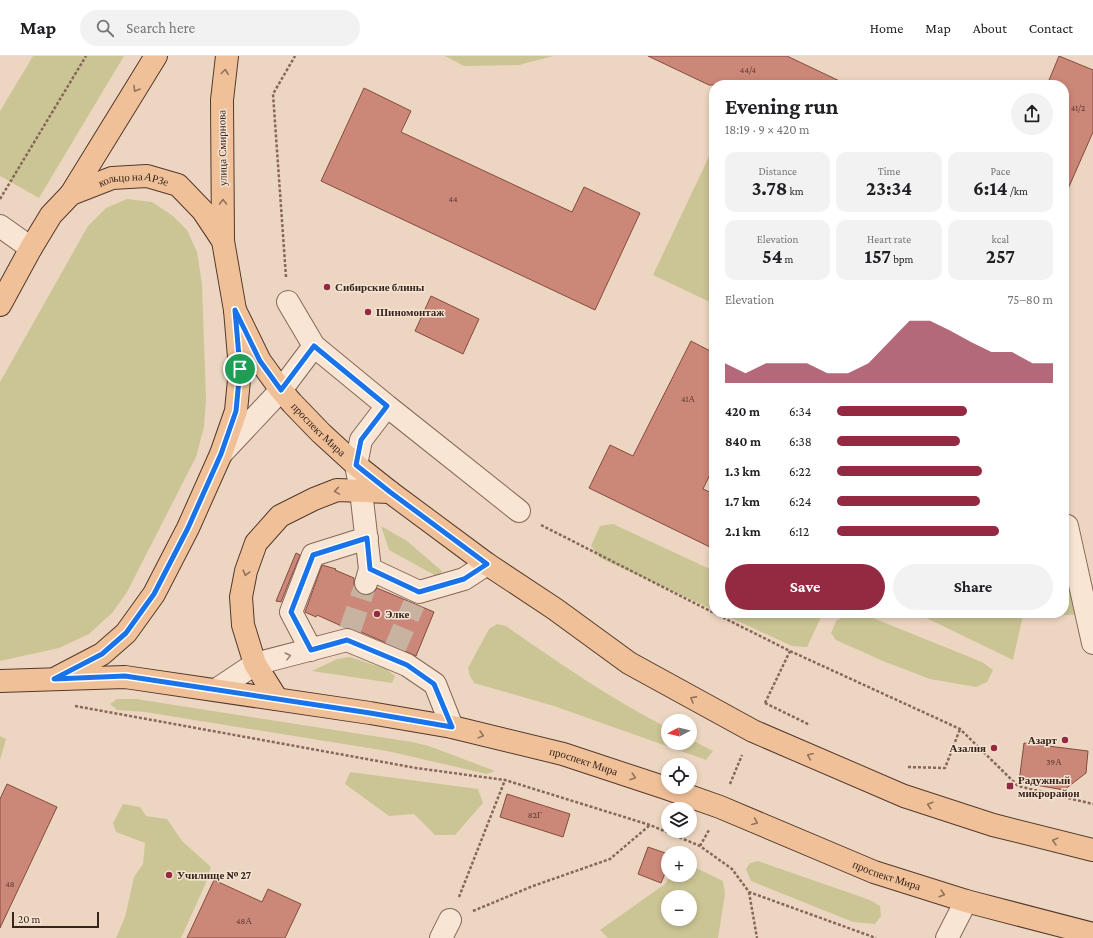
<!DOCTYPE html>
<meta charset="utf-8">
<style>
:root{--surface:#fff;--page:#f2f2f2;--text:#202124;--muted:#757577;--line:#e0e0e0;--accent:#942a42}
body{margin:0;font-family:"Crimson Pro",serif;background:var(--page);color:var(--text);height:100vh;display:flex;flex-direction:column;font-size:15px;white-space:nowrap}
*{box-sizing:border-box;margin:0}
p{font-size:13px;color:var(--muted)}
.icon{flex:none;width:22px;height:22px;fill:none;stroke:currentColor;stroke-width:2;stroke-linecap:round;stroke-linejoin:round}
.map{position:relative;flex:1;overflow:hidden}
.panel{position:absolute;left:709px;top:24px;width:360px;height:538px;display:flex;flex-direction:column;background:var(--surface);border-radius:16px;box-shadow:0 2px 6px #0003}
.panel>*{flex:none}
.needle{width:26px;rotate:263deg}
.tools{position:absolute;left:661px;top:658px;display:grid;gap:8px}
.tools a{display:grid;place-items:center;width:36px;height:36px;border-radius:50%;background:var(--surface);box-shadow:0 2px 6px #0003;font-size:20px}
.scale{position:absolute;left:12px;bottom:10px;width:87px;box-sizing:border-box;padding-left:4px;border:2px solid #36241d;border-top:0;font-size:11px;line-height:14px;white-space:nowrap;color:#36241d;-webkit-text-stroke:3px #f5e2d1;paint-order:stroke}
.pin{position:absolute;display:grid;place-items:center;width:34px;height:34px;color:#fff;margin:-17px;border:2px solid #fff;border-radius:50%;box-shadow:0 1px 4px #0007}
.round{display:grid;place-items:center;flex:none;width:42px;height:42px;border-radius:21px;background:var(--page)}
.overview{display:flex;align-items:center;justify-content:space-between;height:68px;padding:0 16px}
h1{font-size:22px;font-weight:700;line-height:30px}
.metrics{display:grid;grid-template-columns:repeat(3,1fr);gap:6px;height:68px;padding:4px 16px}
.metrics div{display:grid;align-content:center;border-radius:10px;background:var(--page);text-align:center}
.metrics b{font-size:20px;font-weight:700}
.metrics small{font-size:11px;font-weight:400}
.metrics p{font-size:11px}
.chart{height:112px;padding:8px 16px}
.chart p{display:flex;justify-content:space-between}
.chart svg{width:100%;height:72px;margin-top:4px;fill:var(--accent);opacity:.7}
.action{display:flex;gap:8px;margin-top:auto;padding:8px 16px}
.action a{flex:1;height:46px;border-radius:24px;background:var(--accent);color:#fff;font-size:16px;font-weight:700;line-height:46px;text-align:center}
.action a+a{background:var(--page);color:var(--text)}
ul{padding:0 16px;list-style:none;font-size:13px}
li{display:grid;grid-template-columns:64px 48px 1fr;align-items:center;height:30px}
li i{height:10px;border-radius:5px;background:var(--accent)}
header{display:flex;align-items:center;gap:24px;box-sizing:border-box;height:56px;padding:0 20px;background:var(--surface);border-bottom:1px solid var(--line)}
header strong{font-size:19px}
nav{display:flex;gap:22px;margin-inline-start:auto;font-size:14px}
.search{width:280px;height:36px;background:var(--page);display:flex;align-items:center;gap:10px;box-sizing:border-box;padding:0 14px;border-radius:22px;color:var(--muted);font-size:15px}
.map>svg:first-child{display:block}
</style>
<header>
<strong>Map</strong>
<div class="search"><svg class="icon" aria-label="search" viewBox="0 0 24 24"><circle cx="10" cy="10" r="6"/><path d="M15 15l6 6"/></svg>Search here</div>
<nav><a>Home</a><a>Map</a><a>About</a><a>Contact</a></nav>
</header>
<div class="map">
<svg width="1093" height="882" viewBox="0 0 1093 882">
<rect width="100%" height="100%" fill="#edd6c1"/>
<path fill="#cbc595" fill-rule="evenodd" d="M33,0H124L39,142L0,120V55Z
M445,0H553L519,9L464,10Z
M714,90V248L653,219Z
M127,143L152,146L173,160L187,174L197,196L202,228L206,344L204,371L196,401L127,536L113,556L89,578L59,592L0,605V326L88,170L106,152Z
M613,468L714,515V554L600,502L591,490L600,470Z
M381,470L407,485L442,515L438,521L389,494Z
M1064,483L1066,484L1076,559H1023L1013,604L916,557H1064Z
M720,557H823L807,591L792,590Z
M848,558L868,560L982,606L993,614L987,626L976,631L930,623L883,605L836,584L831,577L836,565Z
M497,568L506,570C559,607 611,643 668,672V687H690V683L713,695L706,704L554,650L474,627L470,620L468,612L489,573Z
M350,601L386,613L395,620L392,627L312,615L337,603Z
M117,643H136L412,686L429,690L495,715L487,718L387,695L145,656L117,654L110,648Z
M0,680L6,683L0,704Z
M350,716L478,733L483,747L455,779H435L414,758L389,760L345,728Z
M123,748L140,751L146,760L167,763L182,785L211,811L205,829L181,882H116L125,861L134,821L143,808L145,787L116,776L113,767Z
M758,805L870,844L880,850L881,860L875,868L853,866L751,825L746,813L750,807Z
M690,809L723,825L725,838L718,882H608L600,874L665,828L671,819H690ZM668,841H690V863H668Z"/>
<path fill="#cb8777" stroke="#854b3f" d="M648,0H787L848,29H709Z
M1059,0L1093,14V76L1064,142V29H1047Z
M364,32L411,55L401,76L572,156L584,131L640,157L595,254L321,125Z
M431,240L479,263L463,298L415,275Z
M691,285L714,297V410L703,433L714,438V493L589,432L610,389L633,400Z
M296,497L300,499L281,546L276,545Z
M322,509L336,513L335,514L354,522V530L357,536L362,539H369L374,536L377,532L434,556L416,600L352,572H346L317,559L316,561L305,556Z
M1024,687L1088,695L1086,717L1064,734L1019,726Z
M7,728L57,751L0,872V743Z
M507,738L570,758L563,781L500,761Z
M648,791L668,798V810L661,827L638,818Z
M214,824L262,846L268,833L301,848L285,882H187Z"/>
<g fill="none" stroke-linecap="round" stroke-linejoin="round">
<path stroke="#c8b2a0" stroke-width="22" stroke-dasharray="22 11" stroke-linecap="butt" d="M350,574L366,527
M395,592L414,548"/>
<defs>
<path id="minor" d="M0,170L31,192
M288,246L314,290L387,350
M221,398L281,334L314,290
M1064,469L1067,470L1093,587
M370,513L419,536L464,523L487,508
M366,527L370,513L361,435L356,409L361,384L387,350L519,455
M311,594L291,556L313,499L367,482
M216,634L255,608L347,584L407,609L435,628L452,671
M441,882L450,864
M947,882L966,845"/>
<g id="major">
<path d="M71,138L156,0"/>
<path d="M223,185L222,44L227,0"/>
<path id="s1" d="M0,249L31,192L51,159L71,138L112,122L147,120L178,129L203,155L223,185L235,254L240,313L236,355L221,398L188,472L154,538L126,577L102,598L58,621"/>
<path id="s2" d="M235,254L260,305L281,334L292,347L321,377L356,409L390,436L487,508L555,553L629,607L753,675L904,740L993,769L1093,794"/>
<path id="s3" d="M0,625L125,621L370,657L452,671L563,698L666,732L720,751L874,816L966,845L1093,878"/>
<path d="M277,643L255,608L243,569L241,541L246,515L256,487L280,460L314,443L337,434L390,436"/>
</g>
</defs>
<use href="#minor" stroke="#866759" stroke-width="24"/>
<use href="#major" stroke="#54372d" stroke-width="24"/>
<path stroke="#866759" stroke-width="2.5" stroke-dasharray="3 2" stroke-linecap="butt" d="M0,143L86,0
M286,221L273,38L295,0
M541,469L714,557
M714,557L790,595L960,673L1018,730L1093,748
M765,647L810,669
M765,647L790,595
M75,650L416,712L505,724L650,769L700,790L732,813L749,836L876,882
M908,711L945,712L960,673
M730,728L742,699
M700,790L709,774
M749,836L757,882
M459,841L505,724
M473,855L533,830L610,803L650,769"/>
<use href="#minor" stroke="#f8e5d4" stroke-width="22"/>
<use href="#major" stroke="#f0c199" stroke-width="22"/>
</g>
<defs><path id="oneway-chevron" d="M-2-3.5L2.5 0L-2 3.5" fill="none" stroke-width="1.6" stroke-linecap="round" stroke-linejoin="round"/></defs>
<g stroke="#93725b">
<use href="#oneway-chevron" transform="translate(225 16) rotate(-83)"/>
<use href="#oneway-chevron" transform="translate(136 33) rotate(121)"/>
<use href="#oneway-chevron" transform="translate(223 146) rotate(-90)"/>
<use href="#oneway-chevron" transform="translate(337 435) rotate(171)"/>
<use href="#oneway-chevron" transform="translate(246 517) rotate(105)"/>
<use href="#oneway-chevron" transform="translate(693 643) rotate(-151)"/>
<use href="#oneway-chevron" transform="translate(481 679) rotate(15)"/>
<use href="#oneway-chevron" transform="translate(810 700) rotate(-157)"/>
<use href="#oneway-chevron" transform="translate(633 721) rotate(18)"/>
<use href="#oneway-chevron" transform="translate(930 749) rotate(-162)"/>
<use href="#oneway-chevron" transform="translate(755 766) rotate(23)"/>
<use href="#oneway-chevron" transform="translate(1055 785) rotate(-165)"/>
<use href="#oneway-chevron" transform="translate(942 838) rotate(17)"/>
</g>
<use stroke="#978478" href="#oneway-chevron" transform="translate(288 600) rotate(-14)"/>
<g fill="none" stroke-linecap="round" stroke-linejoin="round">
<defs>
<path id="route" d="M235,254L260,305L281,334L314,290L387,350L361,384L356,409L390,436L487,508L464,523L419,536L370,513L367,482L313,499L291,556L311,594L347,584L407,609L434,628L452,671L370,657L125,620L54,623L102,598L126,577L154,538L188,472L221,398L236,355L240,313Z"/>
</defs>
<use href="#route" stroke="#fff" stroke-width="8"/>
<use href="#route" stroke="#1a73e8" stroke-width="5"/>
</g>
<g fill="#942a42" stroke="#f5e2d1" stroke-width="1.5">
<circle cx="327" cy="231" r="4"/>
<circle cx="368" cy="256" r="4"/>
<circle cx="377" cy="558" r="4"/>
<circle cx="1065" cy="684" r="4"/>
<circle cx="994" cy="692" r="4"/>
<rect x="1006" y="726" width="8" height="8" rx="2"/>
<circle cx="169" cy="819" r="4"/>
</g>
<g text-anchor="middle" stroke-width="3" stroke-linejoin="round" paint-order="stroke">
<g font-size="9" fill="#5b3d34">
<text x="748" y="17">44/4</text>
<text x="1078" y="55">41/2</text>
<text x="453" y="146">44</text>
<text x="688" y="346">41А</text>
<text x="1054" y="709">39А</text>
<text x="535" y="762">82Г</text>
<text x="10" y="831">48</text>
<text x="244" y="868">48А</text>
</g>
<g font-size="11" fill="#36241d" stroke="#f5e2d1">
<text transform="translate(222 92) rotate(-91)" y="4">улица Смирнова</text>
<text dy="4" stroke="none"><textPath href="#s1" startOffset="198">кольцо на АРЗе</textPath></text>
<text dy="4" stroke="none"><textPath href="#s2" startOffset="147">проспект Мира</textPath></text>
<text dy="4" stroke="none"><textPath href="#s3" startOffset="592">проспект Мира</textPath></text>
<text dy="4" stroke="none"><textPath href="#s3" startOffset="916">проспект Мира</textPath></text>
</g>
<g font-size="11" font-weight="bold" fill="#36241d" stroke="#f5e2d1" text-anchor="start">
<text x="335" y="235">Сибирские блины</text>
<text x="376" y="260">Шиномонтаж</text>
<text x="385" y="562">Элке</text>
<text x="1057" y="688" text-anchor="end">Азарт</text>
<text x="986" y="696" text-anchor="end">Азалия</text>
<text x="1018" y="728">Радужный<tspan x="1018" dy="13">микрорайон</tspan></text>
<text x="177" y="823">Училище № 27</text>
</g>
</g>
</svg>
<div class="tools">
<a><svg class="needle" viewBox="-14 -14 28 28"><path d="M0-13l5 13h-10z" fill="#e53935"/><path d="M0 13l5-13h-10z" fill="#757577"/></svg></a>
<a><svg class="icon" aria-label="locate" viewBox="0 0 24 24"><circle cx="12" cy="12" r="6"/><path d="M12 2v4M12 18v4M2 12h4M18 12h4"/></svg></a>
<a><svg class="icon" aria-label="layers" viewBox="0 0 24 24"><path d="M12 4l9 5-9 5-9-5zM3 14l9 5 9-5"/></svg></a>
<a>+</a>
<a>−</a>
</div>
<div class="scale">20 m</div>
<div class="pin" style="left:240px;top:313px;background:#1e9e55"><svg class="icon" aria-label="arrive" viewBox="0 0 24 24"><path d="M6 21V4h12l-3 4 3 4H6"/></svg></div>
<section class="panel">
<div class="overview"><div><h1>Evening run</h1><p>18:19 · 9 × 420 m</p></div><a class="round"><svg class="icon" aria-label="share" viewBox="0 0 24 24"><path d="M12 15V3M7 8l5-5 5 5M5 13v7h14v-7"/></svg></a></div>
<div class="metrics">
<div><p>Distance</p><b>3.78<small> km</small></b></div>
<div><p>Time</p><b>23:34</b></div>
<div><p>Pace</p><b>6:14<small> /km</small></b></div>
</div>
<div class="metrics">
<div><p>Elevation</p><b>54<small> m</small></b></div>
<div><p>Heart rate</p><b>157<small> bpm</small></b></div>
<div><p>kcal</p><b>257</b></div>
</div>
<div class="chart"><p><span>Elevation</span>75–80 m</p>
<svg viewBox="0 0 160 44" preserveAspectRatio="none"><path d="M0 44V32L10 38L20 32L30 32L40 32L50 38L60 38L70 32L80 19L90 6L100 6L110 12L120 19L130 25L140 25L150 32L160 32V44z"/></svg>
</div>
<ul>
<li><b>420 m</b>6:34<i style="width:60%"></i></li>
<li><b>840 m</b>6:38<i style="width:57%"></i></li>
<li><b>1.3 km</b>6:22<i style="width:67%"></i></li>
<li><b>1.7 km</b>6:24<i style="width:66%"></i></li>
<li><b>2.1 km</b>6:12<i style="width:75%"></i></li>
</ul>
<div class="action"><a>Save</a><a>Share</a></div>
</section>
</div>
